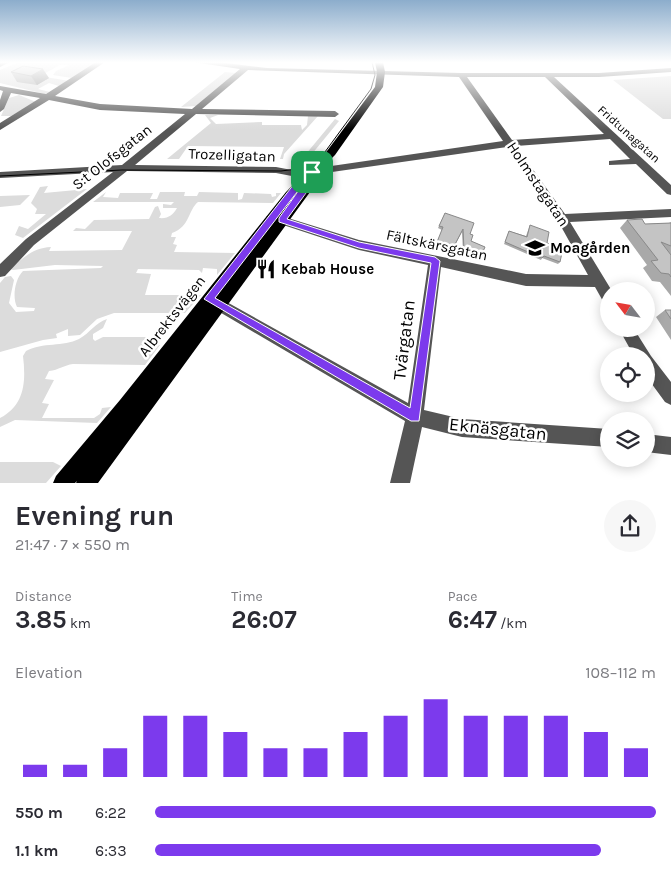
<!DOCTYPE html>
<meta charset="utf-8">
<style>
:root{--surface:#fff;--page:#f7f7f7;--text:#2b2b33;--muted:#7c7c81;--accent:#7c3aed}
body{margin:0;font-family:Karla,sans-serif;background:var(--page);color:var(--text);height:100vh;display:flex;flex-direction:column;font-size:19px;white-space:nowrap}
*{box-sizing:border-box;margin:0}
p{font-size:16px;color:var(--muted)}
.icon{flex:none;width:28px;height:28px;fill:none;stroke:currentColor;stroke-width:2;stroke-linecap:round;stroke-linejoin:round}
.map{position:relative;height:483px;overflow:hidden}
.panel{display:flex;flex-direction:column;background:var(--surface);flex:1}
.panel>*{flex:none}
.needle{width:32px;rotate:301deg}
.tools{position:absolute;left:600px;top:282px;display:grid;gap:10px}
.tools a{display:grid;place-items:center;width:55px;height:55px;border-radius:50%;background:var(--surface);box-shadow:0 2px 12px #0003;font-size:25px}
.pin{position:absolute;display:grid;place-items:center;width:42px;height:42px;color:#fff;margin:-21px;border-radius:10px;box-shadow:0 2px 8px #0006}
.round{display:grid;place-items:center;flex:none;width:52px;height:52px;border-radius:26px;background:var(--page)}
.summary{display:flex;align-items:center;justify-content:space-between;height:85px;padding:0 15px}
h1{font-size:28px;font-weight:700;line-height:38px}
.stats{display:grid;grid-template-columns:repeat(3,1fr);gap:8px;height:85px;padding:5px 15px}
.stats div{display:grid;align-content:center}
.stats b{font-size:25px;font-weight:700}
.stats small{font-size:14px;font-weight:400}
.stats p{font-size:14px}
.chart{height:140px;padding:10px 15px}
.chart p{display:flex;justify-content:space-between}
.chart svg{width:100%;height:90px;margin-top:5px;stroke:var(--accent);stroke-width:6}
ul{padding:0 15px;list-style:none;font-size:16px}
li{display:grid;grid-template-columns:80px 60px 1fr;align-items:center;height:38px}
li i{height:12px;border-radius:6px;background:var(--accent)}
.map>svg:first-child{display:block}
</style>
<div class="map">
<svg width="671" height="483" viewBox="0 0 671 483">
<rect width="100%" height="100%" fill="#fff"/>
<path fill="#dcdcdc" d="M19,62H101L72,78L53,75L56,71L69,65H60L40,76L69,81L59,86L49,83L38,89L50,92L45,94L0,83V70Z
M225,72L237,73L196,106L181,107Z
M671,76V119H663L613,80Z
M19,95L36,102L11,116H1L9,98Z
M205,115H218L210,118L216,124L262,122V125H301L302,130L307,125L308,116H318L284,154L283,159H280L284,147L188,146L179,159H167L211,123Z
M335,119L339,121L307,160H301Z
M48,186L44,193L87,189L23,238L15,235L19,226L28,229L46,214H35L37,209L31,203L40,187Z
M106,192L103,197L118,198L120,193H153L150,199H157L160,192H185L184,196H197L199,192L238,193V200L242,199L244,193L271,194L272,197L276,196V193H281L273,203L198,202C188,210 190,227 172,233L171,237H176L173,244L177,245L174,252L235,253L217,275V269L203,268L202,273L199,270L138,269L136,273L151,274L145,295H201L185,313H114L97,319L80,335L68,336V329L56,334L57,338L43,340L0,352V283L5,277L11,276L14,280L9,303L16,312L34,311L35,308L17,307C12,297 15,279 23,271L101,268L103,266L55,265L13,270L10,269C24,257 33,248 51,247L49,251L122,250L132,231H73L76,228L85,229L94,220L149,219L155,207L158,206L161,214L159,218C168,219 173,215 177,208H163V204L171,205L174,202H93Z
M30,195L20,205L0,207V196Z
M107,319L103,328L93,334V339L95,341L103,337H156L153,345H160L145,365L73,364C64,365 59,370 49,371L45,379L54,380L42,403L49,404L42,418H94L100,414L102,408L111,407L97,423L15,420L0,427V418C25,405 26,381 23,356L26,351C43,342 63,347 79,339C90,333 95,323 107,319Z
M0,462H53L61,466L46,483H0Z"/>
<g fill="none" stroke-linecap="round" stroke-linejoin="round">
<path fill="#555" fill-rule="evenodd" d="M0,62H10L0,67Z
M96,62H105L55,96L100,104L192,109L240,69L192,62H218L267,68L461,73H599L671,68V72L599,77H554L671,185V195L667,194L636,164L609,165V161L630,159L610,139L516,146L565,214L671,209V217L570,222L612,291H609V305L604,303L595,287L526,286L441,267L424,410L462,419L609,429V447L462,437L422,427L410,483H390L405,421L206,304L204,300L206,296L211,294L216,296L408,403L428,265L359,250L268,220L266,217L272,213L359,240L526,274L588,275L558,221L507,147L297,177L276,173L127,171L34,245L5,276L0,277V264L26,239L113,172L0,178V172L122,165L185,114L100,110L49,100L0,130V123L40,98L11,93L4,109L0,112V100L3,91L0,90V86L46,94ZM248,70L459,77L503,141L297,171L276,167L135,165L196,114L335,117L339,114L335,111L202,109ZM467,77H545L604,134L512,140Z
M619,329H634L651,356L671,382V405L665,402L646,376V356H634Z
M646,434L671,437V455L646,452Z"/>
<path fill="#000" fill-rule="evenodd" d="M375,62H383L385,72L383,87L335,155L313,177L315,180L310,192L98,483H76L77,481L75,483H53L56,476L120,400L286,192L327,151L375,87L377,72Z"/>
<path stroke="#000" stroke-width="1" d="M0,176L122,170L281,171L305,168L322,156L371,89L375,75L372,62"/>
</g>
<path fill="#a9a9a9" d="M11,72L49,78L37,85L17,82Z
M445,213L470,234L471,241L485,247L480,259L463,253L462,232L452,251L436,245L442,230L438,228Z
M627,220L645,224L669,223L671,222V296L660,282L652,281L643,268L647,265L620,228Z
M530,225L547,243L560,262L558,264L542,258L541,260L504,244L509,231L526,236Z
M665,310H671V340L656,317Z"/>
<path fill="#898989" d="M43,69L49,78L37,85L31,76Z"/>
<path fill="#c4c4c4" stroke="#898989" d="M23,66L43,69L31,76L11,72Z
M445,213L474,223L470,234L473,235L471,241L485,247L481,256L464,250L463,229L453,248L437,242L443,227L439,226Z
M642,219L645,224L671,223V246L661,242L671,255V277L669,274L661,273L651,261L658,260L627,220Z
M530,225L549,232L547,243L563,248L560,262L544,256L542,258L505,242L509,231L527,237Z
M665,310H671V319Z"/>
<linearGradient id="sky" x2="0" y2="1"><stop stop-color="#8cadcc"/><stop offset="0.48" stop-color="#fff"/><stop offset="1" stop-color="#fff" stop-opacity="0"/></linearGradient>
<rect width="671" height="130" fill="url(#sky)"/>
<path fill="#7c3aed" stroke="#fff" fill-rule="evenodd" d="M310,171L315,172L309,189L287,219L359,242L435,257L440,261L419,421H411L204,299L294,184ZM304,183L279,218V222L359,248L431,263L410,408L215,298Z"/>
<defs>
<symbol id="school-bare" viewBox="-9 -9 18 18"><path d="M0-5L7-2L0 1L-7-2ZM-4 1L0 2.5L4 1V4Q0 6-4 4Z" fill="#000" stroke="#fff" stroke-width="2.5" paint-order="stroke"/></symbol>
<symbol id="restaurant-bare" viewBox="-9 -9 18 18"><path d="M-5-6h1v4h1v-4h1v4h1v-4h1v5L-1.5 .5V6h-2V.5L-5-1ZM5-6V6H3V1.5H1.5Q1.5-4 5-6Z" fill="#000" stroke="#fff" stroke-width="2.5" paint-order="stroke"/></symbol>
</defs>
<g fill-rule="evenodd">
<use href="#school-bare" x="521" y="234" width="28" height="28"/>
<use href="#restaurant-bare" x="252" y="255" width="28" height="28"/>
</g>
<g text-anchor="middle" stroke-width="5" stroke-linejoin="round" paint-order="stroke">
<g font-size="12" fill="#000" stroke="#fff">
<text transform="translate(629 134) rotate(42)" y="4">Fridtunagatan</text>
</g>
<g font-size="15" fill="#000" stroke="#fff">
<text transform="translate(232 155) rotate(2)" y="5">Trozelligatan</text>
<text transform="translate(112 157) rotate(-38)" y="5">S:t Olofsgatan</text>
<text transform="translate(538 184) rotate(56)" y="5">Holmstagatan</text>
<text transform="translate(437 245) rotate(12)" y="5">Fältskärsgatan</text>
<text transform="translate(172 316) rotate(-52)" y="5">Albrektsvägen</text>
</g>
<g font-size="15" font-weight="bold" fill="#000" stroke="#fff" text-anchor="start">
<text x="550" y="253">Moagården</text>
<text x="281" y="274">Kebab House</text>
</g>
<g font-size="18" fill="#000" stroke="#fff">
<text transform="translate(404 340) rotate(-83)" y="6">Tvärgatan</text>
<text transform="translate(498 429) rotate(6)" y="6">Eknäsgatan</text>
</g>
</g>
</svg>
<div class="tools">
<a><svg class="needle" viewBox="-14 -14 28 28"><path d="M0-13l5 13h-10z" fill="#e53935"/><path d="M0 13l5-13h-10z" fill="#7c7c81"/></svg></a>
<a><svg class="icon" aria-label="locate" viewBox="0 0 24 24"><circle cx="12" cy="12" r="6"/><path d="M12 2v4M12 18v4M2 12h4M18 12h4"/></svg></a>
<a><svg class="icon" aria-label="layers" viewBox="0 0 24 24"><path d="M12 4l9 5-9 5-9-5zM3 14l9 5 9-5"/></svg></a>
</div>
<div class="pin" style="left:312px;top:172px;background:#1e9e55"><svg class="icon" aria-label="arrive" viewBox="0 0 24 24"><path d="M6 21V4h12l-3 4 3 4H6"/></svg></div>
</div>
<section class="panel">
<div class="summary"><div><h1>Evening run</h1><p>21:47 · 7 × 550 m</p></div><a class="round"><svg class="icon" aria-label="share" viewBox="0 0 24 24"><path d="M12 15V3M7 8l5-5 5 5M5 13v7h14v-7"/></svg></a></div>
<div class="stats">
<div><p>Distance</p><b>3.85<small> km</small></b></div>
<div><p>Time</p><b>26:07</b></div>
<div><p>Pace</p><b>6:47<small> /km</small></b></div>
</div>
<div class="chart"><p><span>Elevation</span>108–112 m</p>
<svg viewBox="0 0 160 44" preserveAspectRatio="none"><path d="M5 44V38M15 44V38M25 44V30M35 44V14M45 44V14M55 44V22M65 44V30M75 44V30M85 44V22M95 44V14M105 44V6M115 44V14M125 44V14M135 44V14M145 44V22M155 44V30"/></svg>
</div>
<ul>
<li><b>550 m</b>6:22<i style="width:100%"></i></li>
<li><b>1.1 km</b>6:33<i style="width:89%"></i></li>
</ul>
</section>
